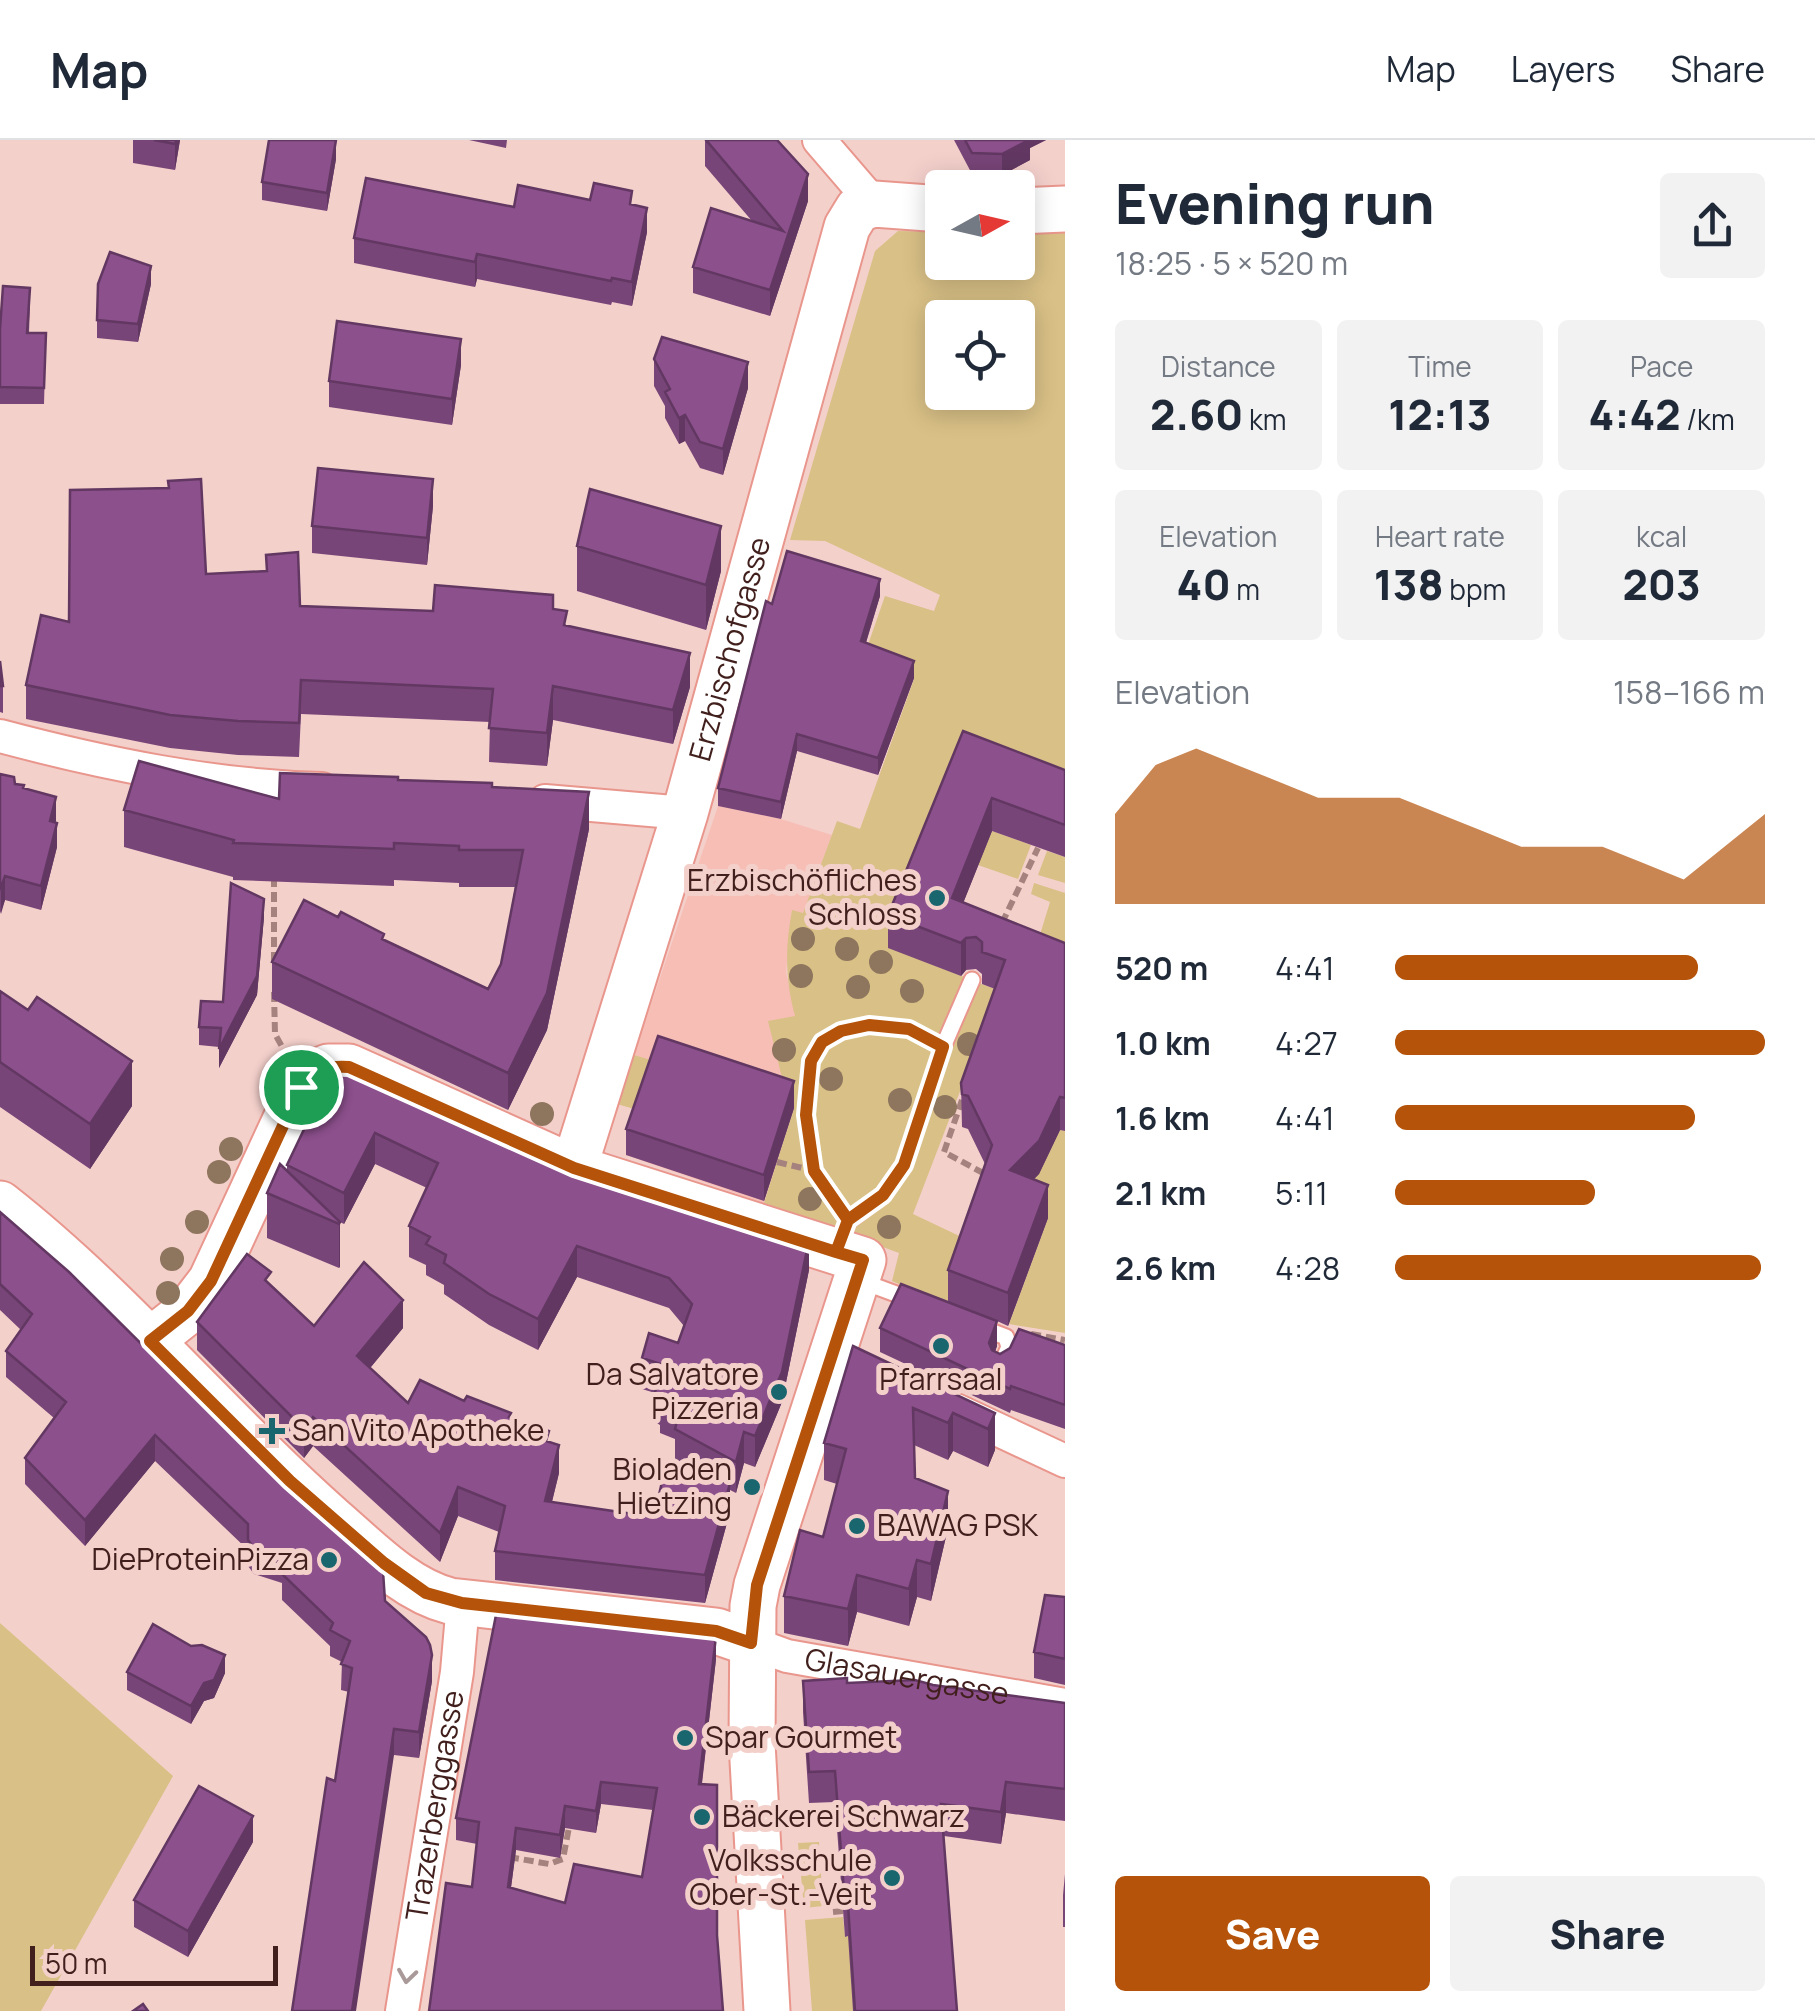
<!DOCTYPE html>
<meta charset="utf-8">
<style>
:root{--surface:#fff;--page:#f2f2f3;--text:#1f2937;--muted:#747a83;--line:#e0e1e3;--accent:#b45309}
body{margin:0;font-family:Manrope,sans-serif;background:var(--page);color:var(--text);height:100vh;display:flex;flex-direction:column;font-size:38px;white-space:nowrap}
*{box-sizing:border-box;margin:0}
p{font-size:32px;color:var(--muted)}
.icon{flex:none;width:55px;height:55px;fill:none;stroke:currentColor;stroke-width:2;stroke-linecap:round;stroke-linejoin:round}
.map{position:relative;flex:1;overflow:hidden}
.side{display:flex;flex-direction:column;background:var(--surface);width:750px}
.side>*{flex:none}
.needle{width:65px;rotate:82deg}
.buttons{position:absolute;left:925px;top:30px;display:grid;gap:20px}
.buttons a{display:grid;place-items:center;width:110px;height:110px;border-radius:10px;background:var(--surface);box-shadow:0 5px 25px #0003;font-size:50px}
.scale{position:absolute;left:30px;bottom:25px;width:248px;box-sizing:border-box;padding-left:10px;border:5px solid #401f1c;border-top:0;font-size:28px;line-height:35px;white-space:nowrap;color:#401f1c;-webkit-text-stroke:8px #f4d0cb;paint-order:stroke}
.pin{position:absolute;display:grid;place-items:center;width:85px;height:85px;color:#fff;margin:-42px;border:5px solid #fff;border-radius:50%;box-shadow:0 2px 10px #0007}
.round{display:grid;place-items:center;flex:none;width:105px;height:105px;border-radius:10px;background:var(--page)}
.headline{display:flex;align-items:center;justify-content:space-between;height:170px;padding:0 50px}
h1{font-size:55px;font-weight:800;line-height:75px}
.metrics{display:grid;grid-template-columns:repeat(3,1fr);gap:15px;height:170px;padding:10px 50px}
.metrics div{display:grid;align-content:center;border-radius:10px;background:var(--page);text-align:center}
.metrics b{font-size:42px;font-weight:800}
.metrics small{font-size:28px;font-weight:400}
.metrics p{font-size:28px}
.chart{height:280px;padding:20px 50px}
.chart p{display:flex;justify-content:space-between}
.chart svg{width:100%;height:180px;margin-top:10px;fill:var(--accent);opacity:.7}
.cta{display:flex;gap:20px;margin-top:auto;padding:20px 50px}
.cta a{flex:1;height:115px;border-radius:10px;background:var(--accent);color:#fff;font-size:40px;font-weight:800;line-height:115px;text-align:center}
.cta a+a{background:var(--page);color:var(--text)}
ul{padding:0 50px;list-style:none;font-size:32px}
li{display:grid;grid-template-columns:160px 120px 1fr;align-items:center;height:75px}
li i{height:25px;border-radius:12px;background:var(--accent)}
header{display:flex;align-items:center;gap:60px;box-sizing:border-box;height:140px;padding:0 50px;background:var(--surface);border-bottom:2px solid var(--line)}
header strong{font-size:48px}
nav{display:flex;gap:55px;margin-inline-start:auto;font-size:35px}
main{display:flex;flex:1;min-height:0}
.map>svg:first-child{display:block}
</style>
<header>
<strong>Map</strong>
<nav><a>Map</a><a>Layers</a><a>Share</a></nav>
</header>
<main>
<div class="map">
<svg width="1065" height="1871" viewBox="0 0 1065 1871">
<rect width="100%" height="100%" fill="#f4d0cb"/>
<path fill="#f7beb6" d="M718,666L781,679L832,695L803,774L792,771L786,832L796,876L794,968L764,1063L626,1015L658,923L634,915Z"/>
<path fill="#d9c086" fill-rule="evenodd" d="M1065,85V663L963,624L888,807L1035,865L987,881L913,1074L970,1101L947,1165L892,1141L899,1113L764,1063L794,968L789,966L768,881L795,876C785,839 785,808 792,770L803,773L837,681L860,689L914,539L863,519L885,456L934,471L940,455L825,401L790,400L875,111L898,91L942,92V122H1018V92ZM942,178H1018V252H942Z
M992,691L1031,705L1018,739L978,725Z
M1047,711L1065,717V743L1038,735Z
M1034,743L1065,753V836L1039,798L1050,762L1031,754Z
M634,915L658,922L641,971L617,964Z
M1060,990L1065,991V1193L1009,1184L1048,1078L1025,1049L1039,1033Z
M0,1483L173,1636L41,1871H0Z
M819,1702L823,1766L804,1768L798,1703Z
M843,1777L845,1796H853V1871H812L805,1780Z"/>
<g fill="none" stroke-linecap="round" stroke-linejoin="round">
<defs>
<path id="lane" d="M838,1109L848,1081L883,1055L904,1025L943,907L972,840
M861,1141L915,1161
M977,1186L1006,1197L1009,1207L1000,1227"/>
<g id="street">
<path d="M819,0L874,64"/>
<path d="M0,596C105,624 213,646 322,649"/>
<path d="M545,661L685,673"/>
<path d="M956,1270L1065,1321"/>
<path id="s1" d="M751,1503L787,1516L1065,1565"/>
<path id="s2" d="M402,1871L457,1532L463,1463"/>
</g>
<g id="secondary">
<path d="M1018,71L1065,69"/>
<path id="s3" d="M574,1028L685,673L847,87L858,69L874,64L942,69"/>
<path d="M0,1064C120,1158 218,1278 332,1379C367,1409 404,1449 450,1461L716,1491L751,1503"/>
<path d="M150,1201L188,1171L211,1141L301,947L317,932L328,927H349L574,1028L863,1120L757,1445L753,1466L752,1603L767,1871"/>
</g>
</defs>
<use href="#lane" stroke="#e9968d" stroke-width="19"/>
<use href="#street" stroke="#e9968d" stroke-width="36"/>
<use href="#secondary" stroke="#e9968d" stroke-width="49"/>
<path stroke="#a5827e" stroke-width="6" stroke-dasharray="10 5" stroke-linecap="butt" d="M274,737V824
M1002,783L1038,708
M274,852L275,894L285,912
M962,960L944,1012L985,1034
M777,1022L815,1031
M835,1061C828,1051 818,1040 814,1028C805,997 799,931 820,905C829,895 843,891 855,888C879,883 903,886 924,897
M1031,1194L1065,1200
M509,1717L549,1724L563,1719L570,1682
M833,1772L843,1771"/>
<use href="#lane" stroke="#fff" stroke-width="15"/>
<use href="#street" stroke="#fff" stroke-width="32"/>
<use href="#secondary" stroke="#fff" stroke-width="45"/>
</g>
<g fill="#8e755e">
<circle cx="803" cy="799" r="12"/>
<circle cx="847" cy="809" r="12"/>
<circle cx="881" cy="822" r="12"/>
<circle cx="801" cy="836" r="12"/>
<circle cx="858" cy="847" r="12"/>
<circle cx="912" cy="851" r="12"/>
<circle cx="969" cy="904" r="12"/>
<circle cx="784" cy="910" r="12"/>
<circle cx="831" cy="939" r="12"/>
<circle cx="900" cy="960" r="12"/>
<circle cx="945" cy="967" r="12"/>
<circle cx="542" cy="974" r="12"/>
<circle cx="231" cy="1009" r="12"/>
<circle cx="219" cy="1032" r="12"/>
<circle cx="810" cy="1059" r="12"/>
<circle cx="197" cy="1082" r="12"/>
<circle cx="889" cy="1087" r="12"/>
<circle cx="172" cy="1119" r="12"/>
<circle cx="168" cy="1153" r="12"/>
</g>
<path fill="#784578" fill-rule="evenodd" d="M133,0H180L175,30L133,23Z
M469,0H507L506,8Z
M705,0L808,61L770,176L693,153V127L752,81L705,26Z
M954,0H1046L1030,8V20L1002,35L972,34Z
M336,19L327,71L262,60V42Z
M590,60L632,64L647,92L632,166L612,162L611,165L477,139L475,147L354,123V98L514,67Z
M151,144L138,202L97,198V180Z
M30,165L29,193H46L44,264H0V189Z
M654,219L748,248L723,335L700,328L685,301L679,304L665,278V266L654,246Z
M461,225L452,285L329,267V241Z
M433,366L427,425L312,413V386Z
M577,406L721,431L706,490L577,451Z
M266,415L300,466L433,471L553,469L567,486L690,547L673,604L553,580L547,626L489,622L490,582L301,574L299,617L238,615L170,608L26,579V545L69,482L206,434L266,431Z
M880,456L866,503L914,538L878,635L797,611L781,679L718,666V648L772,464Z
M0,521L3,546V573L0,572Z
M963,591L1065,630V717L992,691L963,763L1065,803V991L1060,990L1039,1034L1034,1039L1048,1078L1008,1186L997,1181V1206L995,1212L1000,1214L1065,1205V1297V1289L1011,1270L1010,1273L880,1212V1188L948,1162V1130L985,1024L968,989L962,987L961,943L995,849L982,844V834L976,829L966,830L961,836L888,808V775Z
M0,634L24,649L55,683L57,707L41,770L5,760L0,774Z
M398,640L492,647L589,689L547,890L508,970L272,859V822L384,801L488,849L501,824L515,747H459V743L394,740V746L233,740V737L124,707V670L279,659Z
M264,777L257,855L219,928V907L199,905V887L223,862Z
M0,851L132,966L90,1029L0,967Z
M330,935L591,1036L809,1130L782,1262L755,1327L744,1323L736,1353L730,1350V1372L705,1463L495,1440V1411L499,1392L458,1376L440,1422L313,1306L304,1318L197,1210V1182L271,1146L314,1186L403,1188L370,1228L408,1263L464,1261L511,1278L549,1302L559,1333L552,1362L654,1377L713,1340L675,1319V1299L660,1293V1285L655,1282V1253L642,1249V1218L678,1203L684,1186L669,1168L577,1137L538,1210L489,1185L444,1154V1145L426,1135V1125L409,1117V1086L427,1048L375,1024L344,1084L340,1082L339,1128L267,1098V1053L287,1030V1025Z
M794,968L764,1061L626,1015V989Z
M0,1072L385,1461L432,1541L419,1618L394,1615L335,1641L349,1552L341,1550L342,1522L330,1516V1506L282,1460V1443L254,1434L248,1426V1410L155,1321L85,1406L25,1344V1318L54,1278L6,1237V1211L21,1190L0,1170Z
M853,1206L995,1273V1310L988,1327L953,1311L948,1320L914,1305L915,1338L948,1388L931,1461L917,1457L909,1486L857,1472L848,1506L784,1493V1456L823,1397L837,1344L824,1340V1303Z
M1065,1457V1545L1034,1538V1512Z
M716,1519L702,1644L717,1796L472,1747L477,1704L456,1700V1678ZM601,1664L653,1670L642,1737L565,1763L511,1748L516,1710L560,1718L565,1688L596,1693Z
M127,1532L225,1533L214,1558L204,1561L191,1584L127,1550Z
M803,1541L933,1545L1065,1563V1681L1006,1673L1001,1704L944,1696L957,1871H853L848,1796L845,1797L835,1662L809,1663L803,1572Z
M253,1702L188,1817L134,1787V1760Z
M1065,1734V1787H1063V1755Z"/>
<path fill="#623862" d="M176,0H180L175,30V4Z
M336,0V19L327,71V53Z
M1025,0H1046L1030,8V20L1002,35V14Z
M808,34V61L770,176V150Z
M647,68V92L632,166V142Z
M477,114V139L475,147V122Z
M151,126V144L138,202V184Z
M461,199V225L452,285V259Z
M748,222V248L723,335V309Z
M685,275V301L679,304V278Z
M433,339V366L427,425V398Z
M721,386V431L706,490V445Z
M880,439V456L861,518V501Z
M690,513V547L673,604V570Z
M914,521V538L878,635V618Z
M553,546V580L547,626V593Z
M797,594V611L781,679V662Z
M589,652V689L547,890L508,970V933Z
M56,657V681L50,705V681Z
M992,658V691L952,791V758Z
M57,683V707L41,770V746Z
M5,736V760L1,774V751Z
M264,759V777L257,855L219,928V909Z
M966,798V830L961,836V803Z
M132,921V966L90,1029V984Z
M794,941V968L764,1061V1035Z
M1060,957V990L1039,1034L1010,1063V1030Z
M375,993V1024L344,1084V1053Z
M1048,1045V1078L1008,1186V1153Z
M340,1082V1127L339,1128V1084Z
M809,1100V1130L782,1262L755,1327V1296Z
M577,1106V1137L538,1210V1179Z
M403,1160V1188L357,1244V1216Z
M997,1181V1206L989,1227V1203Z
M953,1273V1311L948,1320V1283Z
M995,1273V1310L988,1327V1289Z
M313,1277V1306L304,1318V1289Z
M744,1292V1323L736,1353V1322Z
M155,1295V1321L85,1406V1380Z
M559,1305V1333L545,1389V1361Z
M730,1343V1372L705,1463V1435Z
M458,1347V1376L440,1422V1393Z
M948,1351V1388L931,1461V1424Z
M917,1420V1457L909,1486V1449Z
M857,1435V1472L848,1506V1469Z
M716,1496V1519L699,1667V1644Z
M225,1515V1533L214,1558L204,1561L191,1584V1566L204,1543Z
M432,1515V1541L419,1618V1592Z
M394,1589V1615L356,1871H352Z
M601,1642V1664L596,1693V1671Z
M1006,1642V1673L1001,1704V1672Z
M565,1666V1688L560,1718V1695Z
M253,1676V1702L188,1817V1791Z
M516,1688V1710L508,1769V1747Z"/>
<path fill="#8c508c" stroke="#623862" stroke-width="2.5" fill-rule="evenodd" d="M154,0H176L175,4Z
M269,0H336L327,53L262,42Z
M706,0H777L808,34L770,150L693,127L711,68L783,91Z
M965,0H1029L1002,14L972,13Z
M366,38L514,67L518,45L590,60L594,43L632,51L630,64L647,68L632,142L612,138L611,141L477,114L475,122L354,98Z
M110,112L151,126L138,184L97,180L98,144Z
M3,146L30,148L27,193H46L44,248L0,247V189Z
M337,181L461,199L452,259L329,241Z
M662,197L748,222L723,309L700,302L685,275L679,278L665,252L670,249L654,219Z
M318,328L433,339L427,398L312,386Z
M201,339L206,434L267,431L266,415L298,412L300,466L433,471L435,445L553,455V469L567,471L564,485L690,513L673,570L553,546L547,593L489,588L493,549L301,540L299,583L238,581L170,575L26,545L41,475L69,482L70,350L169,348L168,341Z
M590,349L721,386L706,445L577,406Z
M787,411L880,439L861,501L914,521L878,618L797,594L781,662L718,648L766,461L772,464Z
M0,521L3,546H0Z
M963,591L1065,630V685L992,658L952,758L1065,803V958L1060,957L1039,1001L1010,1030L1048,1045L1008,1153L948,1130L992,1005L968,956L962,954L961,943L1005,820L982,812V802L976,797L966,798L961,803L888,775Z
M139,621L279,659L280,633L398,637V640L492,643V647L589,652L547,853L508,933L272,822L304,760L338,777L341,772L384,794L382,799L488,849L501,824L523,710H459V706L394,703V709L233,703L234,700L124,670Z
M0,634L14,637L15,644L24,645L23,648L56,657L50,681L57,683L41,746L5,736L0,750Z
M231,743L264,759L257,836L219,909L221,888L199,887L201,861L223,862Z
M0,851L28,870L37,857L132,921L90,984L0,922Z
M658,896L794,941L764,1035L626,989Z
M359,929L591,1036L745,1089L748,1080L809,1100L782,1232L755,1296L744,1292L736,1322L675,1289L680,1270L660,1262L663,1255L655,1252L664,1225L642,1218L649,1193L678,1203L692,1164L669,1138L577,1106L538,1179L489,1154L444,1123L446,1115L426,1104L430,1097L409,1086L438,1023L375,993L344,1053L287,1025L330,935L337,939L345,932Z
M280,1024L340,1082L339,1084L267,1053Z
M0,1072L69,1132L272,1334L383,1431L385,1461L426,1497L430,1505L432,1515L419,1592L394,1589L352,1871H292L327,1638L335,1641L352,1528L341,1524L350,1501L330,1490L333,1483L282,1434L295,1421L254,1408L248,1400V1384L155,1295L85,1380L25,1318L66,1262L6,1211L32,1174L0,1144Z
M247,1114L271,1132L265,1140L314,1186L364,1122L403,1160L357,1216L408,1263L420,1240L464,1261L467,1256L511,1273L509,1277L549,1291L546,1301L559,1305L545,1361L654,1377L664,1333L730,1343L705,1435L495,1411L505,1366L458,1347L440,1393L313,1277L304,1289L197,1182Z
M901,1144L997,1181L989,1203L992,1210L1000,1214L1010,1208L1019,1189L1065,1205V1265L1011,1246L1010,1249L880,1188Z
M853,1206L995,1273L988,1289L953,1273L948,1283L913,1268L915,1338L948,1351L931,1424L917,1420L909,1449L857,1435L848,1469L784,1456L800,1390L823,1397L846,1309L824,1303Z
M1045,1455L1065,1457V1519L1034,1512Z
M497,1470L716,1496L699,1644L717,1645V1795L723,1871H429L446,1743L472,1747L479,1682L456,1678ZM601,1642L657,1648L642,1737L574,1724L565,1763L508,1747L516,1688L560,1695L565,1666L596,1671Z
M153,1484L191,1506L202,1505L225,1515L214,1540L204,1543L191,1566L127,1532Z
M847,1538V1543L915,1540L933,1545L1065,1563V1649L1006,1642L1001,1672L941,1664L957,1871H855L848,1765H845L835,1631L809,1632L803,1541Z
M199,1646L253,1676L188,1791L134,1760Z
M143,1864L148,1871H133Z"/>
<defs><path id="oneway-chevron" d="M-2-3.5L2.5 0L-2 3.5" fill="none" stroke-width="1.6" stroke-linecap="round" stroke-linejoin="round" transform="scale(2.5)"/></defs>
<use stroke="#a99a99" href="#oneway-chevron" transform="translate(407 1836) rotate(98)"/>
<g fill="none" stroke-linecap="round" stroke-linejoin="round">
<defs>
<path id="route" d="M301,947L211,1141L188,1171L150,1201L290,1341L384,1423L426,1453L462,1463L716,1491L751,1503L757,1445L863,1120L836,1112L848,1080L883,1055L904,1025L943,907L909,889L869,885L841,891L822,902L811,921L806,975L814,1031L848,1080L836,1112L574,1028L349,927C328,925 315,931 301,947"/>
</defs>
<use href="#route" stroke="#fff" stroke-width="20"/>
<use href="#route" stroke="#b45309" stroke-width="12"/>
</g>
<g fill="#19666f" stroke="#f4d0cb" stroke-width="4">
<circle cx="937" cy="758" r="10"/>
<circle cx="941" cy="1206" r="10"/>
<circle cx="779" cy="1252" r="10"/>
<path d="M267 1276h10v10h10v10h-10v10h-10v-10h-10v-10h10z"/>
<circle cx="752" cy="1347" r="10"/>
<circle cx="857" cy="1386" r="10"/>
<circle cx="329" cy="1420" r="10"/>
<circle cx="685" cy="1598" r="10"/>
<circle cx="702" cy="1677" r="10"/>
<circle cx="892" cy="1738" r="10"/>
</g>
<g text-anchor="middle" stroke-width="10" stroke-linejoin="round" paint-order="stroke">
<g font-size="30" fill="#401f1c" stroke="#f4d0cb">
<text dy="10" stroke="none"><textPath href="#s3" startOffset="542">Erzbischofgasse</textPath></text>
<text dy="10" stroke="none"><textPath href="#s1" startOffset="160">Glasauergasse</textPath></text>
<text dy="10" stroke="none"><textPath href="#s2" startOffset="208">Trazerberggasse</textPath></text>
</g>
<g font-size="30" fill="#401f1c" stroke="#f4d0cb" text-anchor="end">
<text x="917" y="751">Erzbischöfliches<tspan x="917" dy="34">Schloss</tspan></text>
<text x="759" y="1245">Da Salvatore<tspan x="759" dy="34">Pizzeria</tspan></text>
<text x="941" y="1250" text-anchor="middle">Pfarrsaal</text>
<text x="292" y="1301" text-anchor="start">San Vito Apotheke</text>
<text x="732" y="1340">Bioladen<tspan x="732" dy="34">Hietzing</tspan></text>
<text x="877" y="1396" text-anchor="start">BAWAG PSK</text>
<text x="309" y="1430">DieProteinPizza</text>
<text x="705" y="1608" text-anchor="start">Spar Gourmet</text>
<text x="722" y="1687" text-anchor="start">Bäckerei Schwarz</text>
<text x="872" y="1731">Volksschule<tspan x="872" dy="34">Ober-St.-Veit</tspan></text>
</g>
</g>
</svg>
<div class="buttons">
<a><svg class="needle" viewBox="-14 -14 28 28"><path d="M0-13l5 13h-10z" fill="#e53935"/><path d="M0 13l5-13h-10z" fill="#747a83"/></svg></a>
<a><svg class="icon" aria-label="locate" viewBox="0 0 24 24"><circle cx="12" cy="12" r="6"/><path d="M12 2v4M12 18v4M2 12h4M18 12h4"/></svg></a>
</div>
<div class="scale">50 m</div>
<div class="pin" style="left:301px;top:947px;background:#1e9e55"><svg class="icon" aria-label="arrive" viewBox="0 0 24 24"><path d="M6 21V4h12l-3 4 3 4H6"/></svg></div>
</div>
<section class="side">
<div class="headline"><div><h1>Evening run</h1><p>18:25 · 5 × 520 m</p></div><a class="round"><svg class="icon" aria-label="share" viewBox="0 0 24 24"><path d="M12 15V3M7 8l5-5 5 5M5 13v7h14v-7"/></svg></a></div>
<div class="metrics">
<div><p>Distance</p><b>2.60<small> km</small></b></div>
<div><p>Time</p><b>12:13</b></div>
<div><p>Pace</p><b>4:42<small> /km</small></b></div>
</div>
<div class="metrics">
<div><p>Elevation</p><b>40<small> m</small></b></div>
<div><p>Heart rate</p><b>138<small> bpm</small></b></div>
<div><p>kcal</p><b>203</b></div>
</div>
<div class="chart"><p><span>Elevation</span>158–166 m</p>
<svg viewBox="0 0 160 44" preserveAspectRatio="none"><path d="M0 44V22L10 10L20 6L30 10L40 14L50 18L60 18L70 18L80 22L90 26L100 30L110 30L120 30L130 34L140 38L150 30L160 22V44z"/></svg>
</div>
<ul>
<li><b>520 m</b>4:41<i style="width:82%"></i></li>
<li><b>1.0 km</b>4:27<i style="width:100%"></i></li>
<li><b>1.6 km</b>4:41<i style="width:81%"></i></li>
<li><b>2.1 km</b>5:11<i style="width:54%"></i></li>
<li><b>2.6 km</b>4:28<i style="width:99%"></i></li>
</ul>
<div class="cta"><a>Save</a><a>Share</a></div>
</section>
</main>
